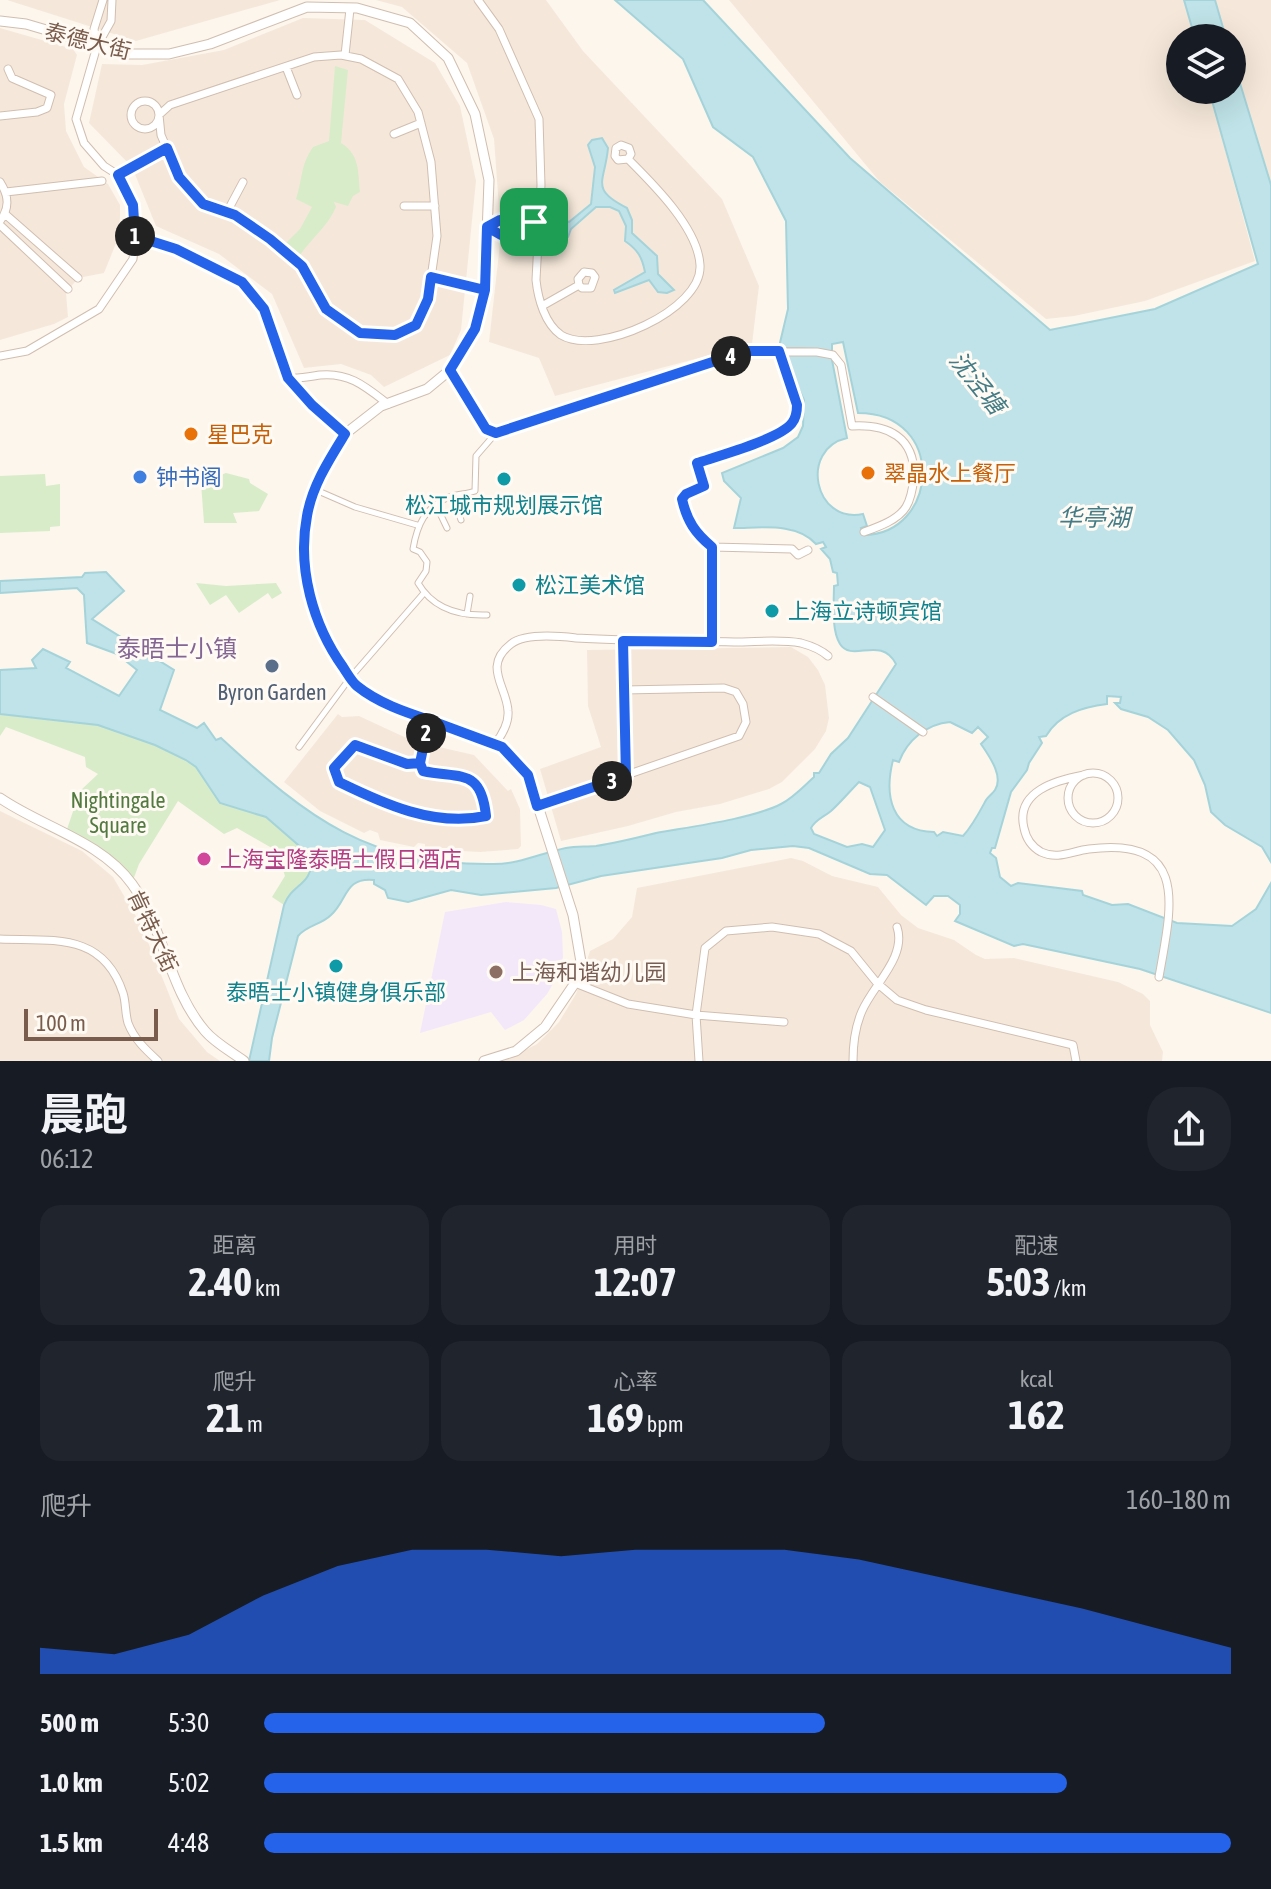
<!DOCTYPE html>
<html lang="zh">
<meta charset="utf-8">
<style>
:root{--surface:#171b24;--page:#20242c;--text:#f1f3f6;--muted:#9ea1a6;--accent:#2563eb}
body{margin:0;font-family:"Asap Condensed","Noto Sans SC",sans-serif;background:var(--page);color:var(--text);height:100vh;display:flex;flex-direction:column;font-size:30px;white-space:nowrap}
*{box-sizing:border-box;margin:0}
p{font-size:26px;color:var(--muted)}
.icon{flex:none;width:44px;height:44px;fill:none;stroke:currentColor;stroke-width:2;stroke-linecap:round;stroke-linejoin:round}
.map{position:relative;height:1061px;overflow:hidden}
.sheet{display:flex;flex-direction:column;background:var(--surface);flex:1}
.sheet>*{flex:none}
.controls{position:absolute;left:1166px;top:24px;display:grid;gap:16px}
.controls a{display:grid;place-items:center;width:80px;height:80px;border-radius:50%;background:var(--surface);box-shadow:0 8px 32px #0002;font-size:40px}
.scale{position:absolute;left:24px;bottom:20px;width:134px;box-sizing:border-box;padding-left:8px;border:4px solid #7a5c4d;border-top:0;font-size:22px;line-height:28px;white-space:nowrap;color:#7a5c4d;-webkit-text-stroke:6px #fffaf3;paint-order:stroke}
.pin{position:absolute;display:grid;place-items:center;width:68px;height:68px;color:#fff;margin:-34px;border-radius:16px;box-shadow:0 4px 12px #0006}
.km{position:absolute;width:40px;height:40px;margin:-20px;border-radius:50%;background:#222;color:#fff;font-size:22px;line-height:40px;text-align:center}
.round{display:grid;place-items:center;flex:none;width:84px;height:84px;border-radius:32px;background:var(--page)}
.summary{display:flex;align-items:center;justify-content:space-between;height:136px;padding:0 40px}
h1{font-size:44px;font-weight:700;line-height:60px}
.stats{display:grid;grid-template-columns:repeat(3,1fr);gap:12px;height:136px;padding:8px 40px}
.stats div{display:grid;align-content:center;border-radius:20px;background:var(--page);text-align:center}
.stats b{font-size:40px;font-weight:700}
.stats small{font-size:22px;font-weight:400}
.stats p{font-size:22px}
.chart{height:224px;padding:16px 40px}
.chart p{display:flex;justify-content:space-between}
.chart svg{width:100%;height:144px;margin-top:8px;fill:var(--accent);opacity:.7}
ul{padding:0 40px;list-style:none;font-size:26px}
li{display:grid;grid-template-columns:128px 96px 1fr;align-items:center;height:60px}
li i{height:20px;border-radius:10px;background:var(--accent)}
.map>svg:first-child{display:block}
</style>
<div class="map">
<svg width="1271" height="1061" viewBox="0 0 1271 1061">
<rect width="100%" height="100%" fill="#fdf6ec"/>
<path fill="#f5e8da" d="M7,0H280L136,41Z
M376,0H546L583,51L722,199L759,286L752,344L555,396L539,358L489,342L501,235L494,139L467,63L402,7Z
M729,0H1184L1195,38H1180V90H1209L1255,261L1145,301L1074,316L1046,319L880,182Z
M1215,0H1271V185L1232,57V38H1226Z
M303,18L365,20L435,63L460,106L476,181L461,330L450,355L384,387L371,375L341,364L304,368L272,294L219,254L156,226L132,167L89,123L102,64L142,65L224,50Z
M0,28L73,49L77,55L64,104L66,131L84,167L108,184L120,205V216L119,236L104,273L78,278L66,293L68,317L54,324L0,340Z
M791,647L808,657L818,670L825,685L829,718L826,731L815,749L782,782L769,789L720,804L676,812L628,826L561,841L540,769L601,747L588,706L587,650Z
M338,714L342,717L359,716L413,741L474,755L508,791L511,789L520,809L521,846L518,849L480,852L425,849V844L418,843L414,847L380,840L378,833L370,830L364,833L320,811L284,782Z
M0,811L82,851L113,877L141,925L179,1019L207,1052L220,1061H0Z
M791,858L803,861L832,876L878,887L901,915L918,928L954,940L976,955L985,959L1014,958L1118,982L1143,994L1150,1001V1025L1163,1052L1162,1061H504L537,1044L559,1022L576,994L590,951L613,939L632,917L637,888Z"/>
<path fill="#f3e8fa" d="M506,902L541,905L556,909L562,932L563,957L557,977L547,994L524,1020L505,1030L491,1012L420,1033L445,912Z"/>
<path fill="#d8ecc9" d="M335,66L348,70L341,143C360,154 358,173 360,192L353,196L348,206L334,202L336,207C328,226 312,238 300,255L285,244L300,229L312,207L296,199C303,178 300,166 313,147L329,141Z
M226,473L249,479L250,483L268,494L259,511L233,513L237,523H204L201,483Z
M45,474L46,486L60,484V526L50,527V531L0,533V476Z
M196,583L226,586L276,583L282,593L272,599L268,593L239,613L226,595L210,605Z
M0,714L98,725L155,745L186,760L196,767L220,803L266,817L312,857C312,887 293,882 284,905L272,897L285,876L277,851L237,828L224,834L178,801L139,864L132,883L118,868L65,835L80,791L98,774L86,767L85,757L6,727L0,736Z"/>
<path fill="#bfe3e8" stroke="#a5d3da" stroke-width="2" fill-rule="evenodd" d="M615,0H703L850,158L1050,330L1155,309L1258,264L1209,90H1232V57L1271,185V862L1262,847L1225,825L1211,812L1205,785L1194,760L1168,730L1148,717L1121,709L1115,703H1120L1121,697L1107,696V704C1083,707 1059,714 1046,736L1039,737L1042,743L1029,763L1027,770L1011,792L995,848H992L990,853L996,858L1000,877L1011,886L1018,883L1082,891L1083,895L1112,905L1128,904L1177,923L1232,926L1256,909L1271,883V1013L1140,969L1023,944L1014,946L955,921L960,914V905L948,896H934L926,905L887,875L870,874L809,848L793,846L751,850L722,858L601,876L556,888L481,895L451,890L408,902L388,898L385,890L374,884V880C344,877 348,900 331,915C321,925 307,925 298,936L272,1038L269,1061H249L284,905C293,882 312,887 312,857L266,817L220,803L196,767L186,760L155,745L98,725L0,714V670L36,668L32,660L43,649L70,662L66,668L119,696L137,670L117,654L87,643L84,595L77,588L0,593V581L82,577L85,573L106,572L124,591L92,619L174,670L160,710L197,728L204,723L216,740L221,738C309,819 369,866 494,864C520,864 541,853 566,848C576,846 586,847 596,846C616,843 636,838 656,833C689,827 752,819 781,804C793,798 803,787 814,777V773H819L831,754L848,738L896,664C881,635 852,663 840,644C831,630 834,602 834,586L838,585L837,573L833,572L830,559L821,549L826,547L823,542L816,544C797,522 760,528 734,528L741,498L724,481L722,473L783,448L798,437L803,426L804,400L779,347L788,309L786,221L753,157L713,127L683,59ZM843,342L858,413C947,413 939,534 864,535L861,528L867,526L863,514C814,524 799,449 847,438L832,360V344ZM950,722L972,733L978,727L988,737L981,744C989,756 1004,776 995,790C993,793 988,797 986,800C979,813 973,825 963,836L943,832L937,836L934,832C891,831 884,796 893,760L899,762C907,740 927,724 950,722ZM859,782L870,787L885,830L873,847L862,844L847,847L814,834L811,828C816,819 824,817 831,811C841,802 850,791 859,782Z
M1184,0H1215L1226,38H1195Z
M602,138L608,148C605,182 589,189 627,208L632,220V233L657,256L658,274L674,290L667,293L658,292L649,280L615,293L614,290L645,272C642,257 638,250 625,241L626,226L619,211L610,207H596L571,229L568,237L558,240L549,218H559L569,222L591,204L595,167L588,145L592,140Z"/>
<g fill="none" stroke-linecap="round" stroke-linejoin="round">
<defs>
<path id="pedestrian" d="M316,490L355,507L417,525
M453,496L461,520
M436,505L447,528
M467,614L470,596
M487,615C459,616 433,609 418,583L426,571L427,562L420,552L413,549C417,525 425,507 449,497C458,494 467,494 475,491L476,456L496,433
M299,747L350,678L424,593"/>
<path id="minor" d="M103,0L94,29L97,46L111,21L112,0
M478,0L499,29L539,119L541,185L536,280C538,299 545,324 561,335C597,357 703,310 700,265C698,228 653,184 628,159L631,154L629,148L621,145L616,148L615,156L618,160L628,159
M341,55L361,59L398,79L418,112L431,162L437,236L428,299L416,325L395,335L360,333L326,309L302,266L270,239L235,215L203,204L179,177L161,135L159,115L170,105L314,57Z
M345,55L350,9
M286,67L297,95
M131 115a14 14 0 1 1 28 0a14 14 0 1 1-28 0Z
M0,116L37,112L47,108L51,95L12,78L8,69
M394,134L421,123
M118,175L167,148
M0,182C9,196 10,208 0,221
M6,192L102,181
M404,206H435
M227,212L243,182
M5,214L78,278
M500,220L534,222L539,227L532,235H501L487,227Z
M0,225L68,289
M135,236L176,249L242,282L264,309L288,378L312,405L345,434
M431,277L485,290
M542,306L579,285L578,279L584,272L592,273L595,277L591,288H582L579,285
M0,356L27,351L99,309L133,259L135,236L133,205L118,175L104,166L84,143L76,119L97,46
M450,370L486,429L496,433L746,351L817,352L833,355L841,365L852,426C888,424 915,437 914,477C913,486 911,499 906,507C898,520 878,527 864,532
M288,378C299,379 308,377 320,375C349,372 366,387 388,404
M712,547L792,549L798,555L808,550
M623,641L624,690
M712,642V547L692,528L682,499L686,494L704,486L697,463C717,456 780,439 792,424C796,418 797,412 797,405L779,351
M873,697L923,732
M495,744C502,735 509,723 508,711C507,687 482,666 511,644C525,633 559,636 576,638C629,641 682,641 734,642C757,642 779,639 801,643C812,646 820,649 828,656
M420,763L407,764L355,745L334,768L339,782C384,804 434,827 486,816C481,768 461,779 423,771L420,763L429,720
M1068 798a25 25 0 1 1 50 0a25 25 0 1 1-50 0Z
M1084,775C1057,780 1015,791 1024,828C1026,838 1032,847 1041,852C1058,860 1072,851 1089,849C1191,836 1171,908 1159,977
M537,806L739,736L746,722L743,704L736,692L724,688L624,690L626,776
M0,939C53,941 103,932 123,993C126,1002 125,1013 128,1023C134,1039 146,1050 158,1061
M575,983L628,1004L696,1015L784,1022
M699,1061L696,1015L705,948L726,931L772,927L819,934L851,951L877,983L897,1000L926,1010L1073,1045L1076,1061
M853,1061C853,1045 855,1027 862,1011C873,985 907,957 897,927"/>
<path id="tertiary" d="M0,21L26,24L128,54H169L210,44L307,7L357,8L410,23L448,58L475,114L489,180L485,290L475,329L450,370L427,389L381,406L345,434L321,473L307,516L304,562L311,603L328,646L356,686L396,709L502,747L528,775L573,915L581,962L575,983L545,1027L516,1051L484,1061
M0,798C42,827 101,841 132,884C164,928 169,989 205,1031C215,1043 232,1052 244,1061"/>
</defs>
<use href="#pedestrian" stroke="#d1beb0" stroke-width="7"/>
<use href="#minor" stroke="#d1beb0" stroke-width="9"/>
<use href="#tertiary" stroke="#d1beb0" stroke-width="11"/>
<use href="#pedestrian" stroke="#fff" stroke-width="5"/>
<use href="#minor" stroke="#fff" stroke-width="7"/>
<use href="#tertiary" stroke="#fff" stroke-width="9"/>
</g>
<g fill="none" stroke-linecap="round" stroke-linejoin="round">
<defs>
<path id="route" d="M534,222L500,220L487,227L485,290L431,277L428,299L416,325L395,335L360,333L326,309L302,266L270,239L235,215L203,204L179,177L167,148L118,175L133,205L135,236L176,249L242,282L264,309L288,378L312,405L345,434C329,460 312,486 307,516C297,568 313,625 343,667C347,673 352,682 357,686C378,703 405,712 429,720L420,763L407,764L355,745L334,768L339,782C384,804 434,827 486,816C481,768 461,779 423,771L420,763L429,720L502,747L528,775L537,806L626,776L623,641L712,642V547C695,533 687,521 682,499L686,494L704,486L697,463C718,456 780,439 792,423C796,418 797,412 797,405L779,351H746L496,433L486,429L450,370L475,329L485,290L487,227L501,235H532L539,227L534,222"/>
</defs>
<use href="#route" stroke="#fff" stroke-width="16"/>
<use href="#route" stroke="#2563eb" stroke-width="10"/>
</g>
<g fill="#e8710a" stroke="#fffaf3" stroke-width="3">
<circle cx="191" cy="434" r="8"/>
<circle cx="868" cy="473" r="8"/>
</g>
<circle fill="#3f7fe0" stroke="#fffaf3" stroke-width="3" cx="140" cy="477" r="8"/>
<g fill="#0f9aa8" stroke="#fffaf3" stroke-width="3">
<circle cx="504" cy="479" r="8"/>
<circle cx="519" cy="585" r="8"/>
<circle cx="772" cy="611" r="8"/>
<circle cx="336" cy="966" r="8"/>
</g>
<circle fill="#5c6f8a" stroke="#fffaf3" stroke-width="3" cx="272" cy="666" r="8"/>
<circle fill="#d1479c" stroke="#fffaf3" stroke-width="3" cx="204" cy="859" r="8"/>
<circle fill="#8d6e63" stroke="#fffaf3" stroke-width="3" cx="496" cy="972" r="8"/>
<g text-anchor="middle" stroke-width="6" stroke-linejoin="round" paint-order="stroke">
<g font-size="22" fill="#7a5c4d" stroke="#fffaf3">
<text transform="translate(88 41) rotate(14)" y="8">泰德大街</text>
<text transform="translate(153 931) rotate(65)" y="8">肯特大街</text>
</g>
<g font-size="22" fill="#c56008" stroke="#fffaf3" text-anchor="start">
<text x="207" y="442">星巴克</text>
<text x="884" y="481">翠晶水上餐厅</text>
</g>
<g font-size="22" fill="#366cbe" stroke="#fffaf3" text-anchor="start">
<text x="156" y="485">钟书阁</text>
</g>
<g font-size="22" fill="#0d838f" stroke="#fffaf3">
<text x="504" y="513">松江城市规划展示馆</text>
<text x="535" y="593" text-anchor="start">松江美术馆</text>
<text x="788" y="619" text-anchor="start">上海立诗顿宾馆</text>
<text x="336" y="1000">泰晤士小镇健身俱乐部</text>
</g>
<g font-size="22" fill="#4e5e75" stroke="#fffaf3">
<text x="272" y="700">Byron Garden</text>
</g>
<g font-size="22" fill="#537a41" stroke="#fffaf3">
<text x="118" y="808">Nightingale<tspan x="118" dy="25">Square</tspan></text>
</g>
<g font-size="22" fill="#b23c85" stroke="#fffaf3" text-anchor="start">
<text x="220" y="867">上海宝隆泰晤士假日酒店</text>
</g>
<g font-size="22" fill="#785e54" stroke="#fffaf3" text-anchor="start">
<text x="512" y="980">上海和谐幼儿园</text>
</g>
<g font-size="24" font-style="italic" fill="#437c86" stroke="#fffaf3">
<text transform="translate(977 383) rotate(51)" y="8">沈泾塘</text>
<text x="1094" y="526">华亭湖</text>
</g>
<g font-size="24" fill="#846695" stroke="#fffaf3">
<text x="177" y="657">泰晤士小镇</text>
</g>
</g>
</svg>
<div class="controls">
<a><svg class="icon" aria-label="layers" viewBox="0 0 24 24"><path d="M12 4l9 5-9 5-9-5zM3 14l9 5 9-5"/></svg></a>
</div>
<div class="scale">100 m</div>
<div class="pin" style="left:534px;top:222px;background:#1e9e55"><svg class="icon" aria-label="arrive" viewBox="0 0 24 24"><path d="M6 21V4h12l-3 4 3 4H6"/></svg></div>
<b class="km" style="left:135px;top:236px">1</b>
<b class="km" style="left:426px;top:733px">2</b>
<b class="km" style="left:612px;top:781px">3</b>
<b class="km" style="left:731px;top:356px">4</b>
</div>
<section class="sheet">
<div class="summary"><div><h1>晨跑</h1><p>06:12</p></div><a class="round"><svg class="icon" aria-label="share" viewBox="0 0 24 24"><path d="M12 15V3M7 8l5-5 5 5M5 13v7h14v-7"/></svg></a></div>
<div class="stats">
<div><p>距离</p><b>2.40<small> km</small></b></div>
<div><p>用时</p><b>12:07</b></div>
<div><p>配速</p><b>5:03<small> /km</small></b></div>
</div>
<div class="stats">
<div><p>爬升</p><b>21<small> m</small></b></div>
<div><p>心率</p><b>169<small> bpm</small></b></div>
<div><p>kcal</p><b>162</b></div>
</div>
<div class="chart"><p><span>爬升</span>160–180 m</p>
<svg viewBox="0 0 160 44" preserveAspectRatio="none"><path d="M0 44V36L10 38L20 32L30 20L40 11L50 6L60 6L70 8L80 6L90 6L100 6L110 9L120 14L130 19L140 24L150 30L160 36V44z"/></svg>
</div>
<ul>
<li><b>500 m</b>5:30<i style="width:58%"></i></li>
<li><b>1.0 km</b>5:02<i style="width:83%"></i></li>
<li><b>1.5 km</b>4:48<i style="width:100%"></i></li>
</ul>
</section>
